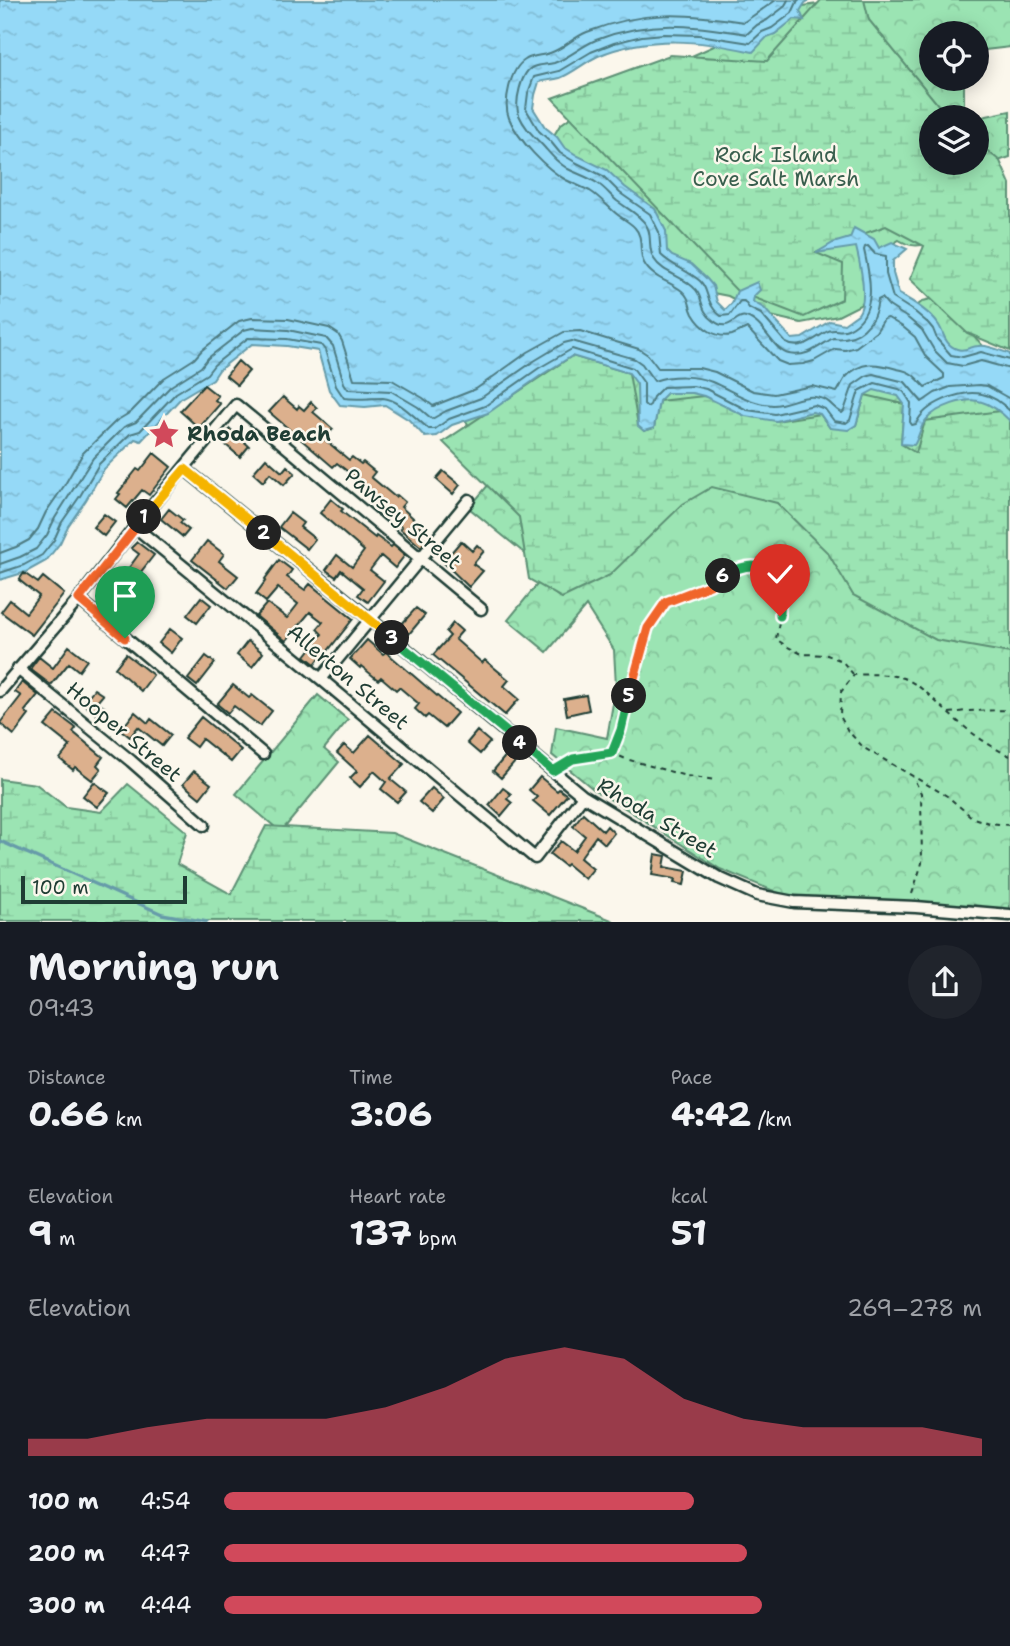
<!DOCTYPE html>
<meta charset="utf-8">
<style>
:root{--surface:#171b24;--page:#20242c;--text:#f1f3f6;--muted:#9ea1a6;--accent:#d1495b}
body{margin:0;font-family:"Shantell Sans",sans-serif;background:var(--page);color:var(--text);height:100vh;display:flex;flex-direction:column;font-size:26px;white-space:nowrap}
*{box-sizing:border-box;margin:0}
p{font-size:23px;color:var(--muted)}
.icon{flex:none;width:38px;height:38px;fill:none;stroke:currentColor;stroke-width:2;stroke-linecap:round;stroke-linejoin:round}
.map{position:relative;height:922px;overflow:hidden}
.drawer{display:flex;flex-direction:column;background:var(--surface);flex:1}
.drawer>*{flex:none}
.fabs{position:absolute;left:919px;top:21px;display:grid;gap:14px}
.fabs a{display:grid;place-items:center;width:70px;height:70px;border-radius:50%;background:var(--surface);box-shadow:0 4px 18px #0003;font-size:35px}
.scale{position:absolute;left:21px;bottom:18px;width:166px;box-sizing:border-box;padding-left:7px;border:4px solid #1f3d34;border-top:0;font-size:19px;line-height:24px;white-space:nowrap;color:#1f3d34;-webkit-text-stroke:5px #fbf7ec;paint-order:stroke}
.pin{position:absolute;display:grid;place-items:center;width:60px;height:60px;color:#fff;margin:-72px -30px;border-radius:50% 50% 50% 0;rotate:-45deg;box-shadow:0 0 7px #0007}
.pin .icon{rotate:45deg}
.km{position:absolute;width:35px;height:35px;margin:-18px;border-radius:50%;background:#222;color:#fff;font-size:19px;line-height:35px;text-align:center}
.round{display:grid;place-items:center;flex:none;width:74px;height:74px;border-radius:37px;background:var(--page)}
.head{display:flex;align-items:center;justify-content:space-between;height:119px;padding:0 28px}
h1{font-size:38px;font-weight:700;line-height:52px}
.metrics{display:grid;grid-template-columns:repeat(3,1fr);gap:10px;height:119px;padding:7px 28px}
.metrics div{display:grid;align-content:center}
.metrics b{font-size:35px;font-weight:700}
.metrics small{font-size:19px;font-weight:400}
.metrics p{font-size:19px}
.chart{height:196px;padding:14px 28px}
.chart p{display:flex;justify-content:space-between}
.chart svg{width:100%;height:126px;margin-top:7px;fill:var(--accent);opacity:.7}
ul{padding:0 28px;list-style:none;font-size:23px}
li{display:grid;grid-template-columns:112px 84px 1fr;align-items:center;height:52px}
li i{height:18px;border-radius:9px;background:var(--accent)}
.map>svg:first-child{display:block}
</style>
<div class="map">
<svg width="1010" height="922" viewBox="0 0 1010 922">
<defs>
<pattern id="forest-crowns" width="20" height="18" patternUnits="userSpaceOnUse" patternTransform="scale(1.75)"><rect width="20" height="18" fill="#9be4b3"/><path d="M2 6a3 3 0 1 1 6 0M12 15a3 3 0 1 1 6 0" fill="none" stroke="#85c49b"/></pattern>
<pattern id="wetland-marsh" width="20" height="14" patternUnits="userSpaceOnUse" patternTransform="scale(1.75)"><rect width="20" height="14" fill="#9be4b3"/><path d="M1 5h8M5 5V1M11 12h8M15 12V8" fill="none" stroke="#85c49b"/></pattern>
<pattern id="water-ripples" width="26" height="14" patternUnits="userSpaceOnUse" patternTransform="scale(1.75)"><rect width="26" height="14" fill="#95d9f7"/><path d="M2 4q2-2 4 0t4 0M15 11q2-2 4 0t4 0" fill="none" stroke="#80bbd4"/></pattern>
</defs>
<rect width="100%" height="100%" fill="#fbf7ec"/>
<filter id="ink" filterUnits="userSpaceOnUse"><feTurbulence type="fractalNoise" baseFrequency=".0143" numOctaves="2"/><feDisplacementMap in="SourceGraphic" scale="14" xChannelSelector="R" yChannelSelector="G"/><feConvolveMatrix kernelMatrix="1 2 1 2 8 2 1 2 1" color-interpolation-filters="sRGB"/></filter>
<g filter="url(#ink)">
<path fill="url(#forest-crowns)" stroke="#5d9074" stroke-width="2" d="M848,0H1010V47L977,51L976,33H931V79H964V117H931V163H976L977,118L1010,111V157L989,164L930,244C918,246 910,247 899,240L886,248L868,296L860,305L838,316L801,323L762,314L728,296L688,288L569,158L553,137L560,125L579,111L674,64L803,6Z
M935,298L950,308L1010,377V910L871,900H796L720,869L617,803L598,793L552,755L556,727L607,738L616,686L614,650L586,606L547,652L508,620L540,581L559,597L567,588L469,508L499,472L451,398L557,361L621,345L775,342L820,337L895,307L918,305L923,301Z
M318,695L348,720L324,749L339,762L281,832L236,794Z"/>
<path fill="url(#wetland-marsh)" stroke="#5d9074" stroke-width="2" d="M821,0H864L869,20L948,117H931V163H976L977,142L1000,161L1010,184V351L967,333L910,279L924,246L886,226L836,243L816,253L843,264L842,299L804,317L737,291L552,98L670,55L767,61Z
M572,356L629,373L638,425L644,431L654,428L659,401L704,396L776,421L820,414L830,428L856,425L865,395L904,404L901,444L916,453L925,421L1000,411L1010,417V653L936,640L853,595L828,553L777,503L712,487L683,504L610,575L562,598L529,579L519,517L443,442Z
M0,779L36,784L66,807L101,812L128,784L187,832L177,864L231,894L266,826L392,833L614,921H0Z"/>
<path fill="url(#water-ripples)" stroke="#669ba9" stroke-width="2" d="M0,0H810L805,3L800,11L804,20L794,19L775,34L767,37L753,52C700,40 649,35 598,56C585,62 573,73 560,78C553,80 546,80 539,82L535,95L533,108L545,127L557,137L564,147L578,156L607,170L625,187L655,209L666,231L667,251L672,256L691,264L707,279L713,286L717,302L725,310L732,303L737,291L757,282L760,290L754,296L753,302L764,308L792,339L802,338L830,321L844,324C848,321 854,317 858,314C869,300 860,263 856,247L816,253L833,243L850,238L854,228L874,239L879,248L892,242L907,249L893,261V273L899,294C912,301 929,311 938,324C944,332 944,345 957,349C965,352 971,346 978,346C988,344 1001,351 1010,354V421C1002,413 993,405 982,402C966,396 937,407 926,420C920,426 919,438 914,445L901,444L904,404L898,396L874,390L865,395L856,425L848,430L830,428L820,414L812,412L776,421L745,416L704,396L692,393H667L659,401L654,428L644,431L638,426L637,384L629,373L572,356L543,374L488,413L452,425L437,436L425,437L409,420L385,405L365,407L340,405L329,390L318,351L287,346L252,344L219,370L213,379L181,398L141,441L135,439L104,469L86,500L68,526L60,543L46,561L26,572L0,580Z"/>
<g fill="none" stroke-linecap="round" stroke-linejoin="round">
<path stroke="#4e7b82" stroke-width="2" d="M788,0L784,7L767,20L757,25L747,34C692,25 650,19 596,40C581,46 569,58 554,63C547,65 540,64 533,67C521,72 514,103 519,115C525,129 535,137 545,148C553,157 557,162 568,169C578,174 588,177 597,183C604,187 610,195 617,201C625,207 635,212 642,220C655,232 646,247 654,259C663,274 685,276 696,290C704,300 699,310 714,321C730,334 736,313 746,317C764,322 773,351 789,354C807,358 819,346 833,338C858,341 875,325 878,300L882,298L889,306L909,319L922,330L934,350L947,363L963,366L981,361L1010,369
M798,0L792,13L772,28L762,32L750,43L699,35L664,34L642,36L614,43L591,52L559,71L534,77L528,93L526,109L539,131L551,142L560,153L575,162L603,176L620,193L650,214L659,232L661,255C672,266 687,270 700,281C707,288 706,294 710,302C712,308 716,312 721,316L730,315L740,301H744L749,308L761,314L786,343C801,351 814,339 826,332C834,327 840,333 848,329C879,315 870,276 864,250L865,247L868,246L875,254L886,256V274L893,298L915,312L928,323L933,329L937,339L951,355L963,357L981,352L1010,360
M0,553L16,547L29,540L38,529L46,512L64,486L83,453L116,421L131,412L164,378L194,359L202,350L239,321L252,318L288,319L329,328L338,334L342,341L354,379L392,380L423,398L433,406L476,389L528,352L564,332L580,331L639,349L648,355L658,368H699L715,372L753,391L774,394L812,386L837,392C840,388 842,382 845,378C861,360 877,363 897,369C903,370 908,371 913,375C917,378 921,383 925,387L944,378V374L926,357L915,337L903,327L888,318L884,319L876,332L856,347L845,350L835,349L814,361L803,364L788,365L778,361L747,328C742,330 738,333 732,335C716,339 701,328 693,314C688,304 691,299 682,291C669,281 652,278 644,263C638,252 644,237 635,228C631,223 623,219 618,215C609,208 600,197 590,191C582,187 574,184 566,180C546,169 518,140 509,118C503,103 510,69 525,60C532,55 542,56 550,53C563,49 574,37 587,32C643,10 686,13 744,22L776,0
M0,564L20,557L36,549L47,535L55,518L93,458L124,427L136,422L171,386L201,367L208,358L244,330L252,328L288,330L326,338L333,346L344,383L348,389L391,391L418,407L432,419L446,411L481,398L534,361L564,343L572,341L635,359L642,364L654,381C671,375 695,375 712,382C733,391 750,404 773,405C787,405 801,395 815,397C831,399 831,407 842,413L844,411L853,385L866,376L873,374L905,382L922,402L935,393L950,387L979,385L987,386L1010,399
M0,573L24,565L42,555L54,540L62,522L80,496L99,464L130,434L140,431L176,393L207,374L214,365L248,338L287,339L321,345L325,350L336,386L344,398C357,400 369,398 383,398C399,399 417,420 429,429H435L449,419L485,406L539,368L572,349L633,368L644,383V404L647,407L650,405L653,397L663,387L693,386L706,389L747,410L775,414L814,405L825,409L834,421L846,423L850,420L859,391L875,383L899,389L904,392L911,403L910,422L912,425L916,424C924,404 961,389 982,394C992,396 1003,404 1010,411"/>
<path stroke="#669ba9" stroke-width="3.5" d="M0,841L162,914L207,922"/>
</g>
<path fill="#dcb08d" stroke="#1f3d34" stroke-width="2" d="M238,361L249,371L237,385L226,376Z
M204,385L218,396L215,400L220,404L199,428L180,411Z
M283,397L297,409L299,406L304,410L311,402L317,408L313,412L333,429L324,439L349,460L352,457L361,464L363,462L375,472L371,477L395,497L397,495L405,502L401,507L421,525L416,531L426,540L421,547L400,529L402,527L363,493L367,489L352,475L337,463L333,467L269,412Z
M230,429L249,446L240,457L220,440Z
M154,453L171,467L149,495L142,490L127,508L116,499L120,494L118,493L137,469L140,471Z
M266,458L282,472L287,466L295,473L284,485L270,473L263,482L253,473Z
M443,471L460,485L453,494L436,479Z
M331,499L343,509L341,511L375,538L376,536L391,547L393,545L405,555L395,568L381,556L370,570L384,581L368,602L358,595L363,588L341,570L336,577L326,570L337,555L352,567L364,551L320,513Z
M169,509L183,520L180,523L189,530L183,537L161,519Z
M290,513L303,523L300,527L315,539L307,549L279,527Z
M104,514L115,522L104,536L93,527Z
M207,541L224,554L219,561L238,576L228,588L192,560Z
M461,541L472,551L477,545L484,551L473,564L483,571L469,587L443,562Z
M137,542L154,555L133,582L140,587L135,594L141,599L136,606L114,588L139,554L131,548Z
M279,560L292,570L287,577L305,590L310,584L353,619L327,652L325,651L315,664L305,656L322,634L317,629L323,622L310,612L286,641L256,616L267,603L287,618L298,604L278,588L266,602L256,594L266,580L265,579Z
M24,573L38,583L43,577L64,594L32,635L1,612L10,600L26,613L39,596L19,580Z
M201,597L211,605L197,623L187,615Z
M416,608L425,615L409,634L400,626Z
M453,623L462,631L455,639L482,663L485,660L509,680L504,686L519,699L505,715L433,655L450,636L446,632Z
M170,629L182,638L171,653L159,643Z
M367,640L383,654L386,652L457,713L444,728L428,715L425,718L415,709L419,704L399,687L396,690L381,677L378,680L361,666L360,668L350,659Z
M248,641L263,653L252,667L237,655Z
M69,646L87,660L79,671L69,663L51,685L30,669L39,657L53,668Z
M126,654L153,675L141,691L115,668Z
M206,656L215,663L197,686L188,679Z
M22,682L38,695L25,711L29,715L14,735L0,723L21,696L15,692Z
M233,685L249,698L252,695L272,711L260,726L234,706L228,713L217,704Z
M94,689L103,695L97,702L104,707L97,715L83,703Z
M586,695L589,710L567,715L564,699Z
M135,712L148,723L151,719L171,735L162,746L138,727L130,737L121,730Z
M56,713L76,728L73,732L103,757L97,765L101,769L92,780L75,767L73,770L60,759L70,746L45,726Z
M201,717L241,750L231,762L202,739L196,747L184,738Z
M477,731L490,742L480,754L467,743Z
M370,735L404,764L390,779L406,792L397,802L381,789L386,782L374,771L360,787L350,778L357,771L337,753L344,745L354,753Z
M508,753L517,760L501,778L493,771Z
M194,771L211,784L200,798L183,784Z
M540,777L557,791L559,789L567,795L550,815L533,801L537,797L529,790Z
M94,782L109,793L97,807L83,796Z
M432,788L444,799L432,813L419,802Z
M503,788L511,794L507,799L512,803L501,816L489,805Z
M583,813L603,831L607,826L614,833L605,844L596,836L580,858L593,869L585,879L567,864L565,866L550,854L561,841L574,851L585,836L573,826Z
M655,854L666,856L664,867L687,871L684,885L674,883L675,879L652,875Z"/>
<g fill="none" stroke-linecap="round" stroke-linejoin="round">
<defs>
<path id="minor" d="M185,469L371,620L583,796L719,878L757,895L794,902L916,907L1010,915
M135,527L321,679L535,858L583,796
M79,599L263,754
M18,669L131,761L204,825
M321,679L469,500
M0,691L79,599L135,527L236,405L481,609"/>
</defs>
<use href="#minor" stroke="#1f3d34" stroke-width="15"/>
<path stroke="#1f3d34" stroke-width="2" stroke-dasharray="5 5" stroke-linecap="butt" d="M949,713L967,711L1010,710
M612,753L621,730L635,669L648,628L666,602L710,585L729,573L747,565H760L767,570L775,580L780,592V616L776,639L786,646L802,654L827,655L842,661L853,674
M1010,756C991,747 971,733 955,719C940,707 926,689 908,680C894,673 870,674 854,675L841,692L840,716L848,731L864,748L947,796L973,818L989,823L1010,825
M563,765L573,759L612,753L626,759L686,776L716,780
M912,894L922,863L921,793L913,777"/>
<use href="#minor" stroke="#fbf7ec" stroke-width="10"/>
</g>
</g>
<g fill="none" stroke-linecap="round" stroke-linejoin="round" filter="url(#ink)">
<defs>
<path id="split-1" d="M125,638L79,599L144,517"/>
<path id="split-2" d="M144,517L185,469L264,533"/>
<path id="split-3" d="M264,533L392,638"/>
<path id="split-4" d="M392,638L520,743"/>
<path id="split-5" d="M520,743L553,771L573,759L612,753L621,730L629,696"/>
<path id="split-6" d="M629,696L648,628L666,602L710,585L723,576"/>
<path id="split-7" d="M723,576C746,562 775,559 780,593C781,601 780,609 780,616"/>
</defs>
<use href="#split-1" stroke="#fff" stroke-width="14"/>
<use href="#split-2" stroke="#fff" stroke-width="14"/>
<use href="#split-3" stroke="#fff" stroke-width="14"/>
<use href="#split-4" stroke="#fff" stroke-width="14"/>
<use href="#split-5" stroke="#fff" stroke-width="14"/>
<use href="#split-6" stroke="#fff" stroke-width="14"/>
<use href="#split-7" stroke="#fff" stroke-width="14"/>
<use href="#split-1" stroke="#f0652b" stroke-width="9"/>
<use href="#split-2" stroke="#f5b400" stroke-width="9"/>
<use href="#split-3" stroke="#f5b400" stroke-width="9"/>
<use href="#split-4" stroke="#22a559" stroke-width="9"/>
<use href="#split-5" stroke="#22a559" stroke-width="9"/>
<use href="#split-6" stroke="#f0652b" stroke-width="9"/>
<use href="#split-7" stroke="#22a559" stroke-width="9"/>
</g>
<defs>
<symbol id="sight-bare" viewBox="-9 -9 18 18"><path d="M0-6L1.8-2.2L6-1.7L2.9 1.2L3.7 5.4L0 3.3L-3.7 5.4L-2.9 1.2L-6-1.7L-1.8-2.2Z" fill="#d1495b" stroke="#fbf7ec" stroke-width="2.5" paint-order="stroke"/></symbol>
</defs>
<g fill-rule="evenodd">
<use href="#sight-bare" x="142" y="412" width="44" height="44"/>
</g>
<g text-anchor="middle" stroke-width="5" stroke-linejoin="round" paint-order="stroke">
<g font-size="21" fill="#385e4d" stroke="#fbf7ec">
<text x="776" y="162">Rock Island<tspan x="776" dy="24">Cove Salt Marsh</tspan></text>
</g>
<g font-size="21" font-weight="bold" fill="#1f3d34" stroke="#fbf7ec" text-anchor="start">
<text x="187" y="441">Rhoda Beach</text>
</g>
<g font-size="21" fill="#1f3d34" stroke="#fbf7ec">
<text transform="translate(403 519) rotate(40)" y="7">Pawsey Street</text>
<text transform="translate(348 677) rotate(40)" y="7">Allerton Street</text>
<text transform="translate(124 732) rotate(40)" y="7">Hooper Street</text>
<text transform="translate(657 818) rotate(31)" y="7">Rhoda Street</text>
</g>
</g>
</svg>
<div class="fabs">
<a><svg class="icon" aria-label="locate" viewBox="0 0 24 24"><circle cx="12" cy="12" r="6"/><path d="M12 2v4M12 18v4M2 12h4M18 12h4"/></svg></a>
<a><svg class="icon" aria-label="layers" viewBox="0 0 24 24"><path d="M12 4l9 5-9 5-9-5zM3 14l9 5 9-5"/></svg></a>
</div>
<div class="scale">100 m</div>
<div class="pin" style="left:125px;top:638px;background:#1e9e55"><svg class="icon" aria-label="arrive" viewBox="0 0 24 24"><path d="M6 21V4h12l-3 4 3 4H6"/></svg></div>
<div class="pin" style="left:780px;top:616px;background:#d93025"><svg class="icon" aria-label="check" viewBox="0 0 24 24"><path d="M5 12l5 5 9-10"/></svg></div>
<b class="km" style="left:144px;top:517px">1</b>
<b class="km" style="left:264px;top:533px">2</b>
<b class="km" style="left:392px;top:638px">3</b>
<b class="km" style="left:520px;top:743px">4</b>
<b class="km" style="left:629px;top:696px">5</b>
<b class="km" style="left:723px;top:576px">6</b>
</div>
<section class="drawer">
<div class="head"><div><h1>Morning run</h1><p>09:43</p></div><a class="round"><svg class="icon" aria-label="share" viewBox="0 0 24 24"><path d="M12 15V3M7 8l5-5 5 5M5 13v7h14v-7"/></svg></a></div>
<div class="metrics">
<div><p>Distance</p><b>0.66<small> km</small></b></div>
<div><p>Time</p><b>3:06</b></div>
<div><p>Pace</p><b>4:42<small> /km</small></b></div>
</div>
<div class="metrics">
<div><p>Elevation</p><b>9<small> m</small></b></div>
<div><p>Heart rate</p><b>137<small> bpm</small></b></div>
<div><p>kcal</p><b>51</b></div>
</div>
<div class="chart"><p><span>Elevation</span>269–278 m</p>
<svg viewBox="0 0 160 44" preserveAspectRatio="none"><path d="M0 44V38L10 38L20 34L30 31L40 31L50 31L60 27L70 20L80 10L90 6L100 10L110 24L120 31L130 34L140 34L150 34L160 38V44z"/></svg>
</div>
<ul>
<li><b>100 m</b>4:54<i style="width:62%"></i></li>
<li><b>200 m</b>4:47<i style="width:69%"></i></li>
<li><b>300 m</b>4:44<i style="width:71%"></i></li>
</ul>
</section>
